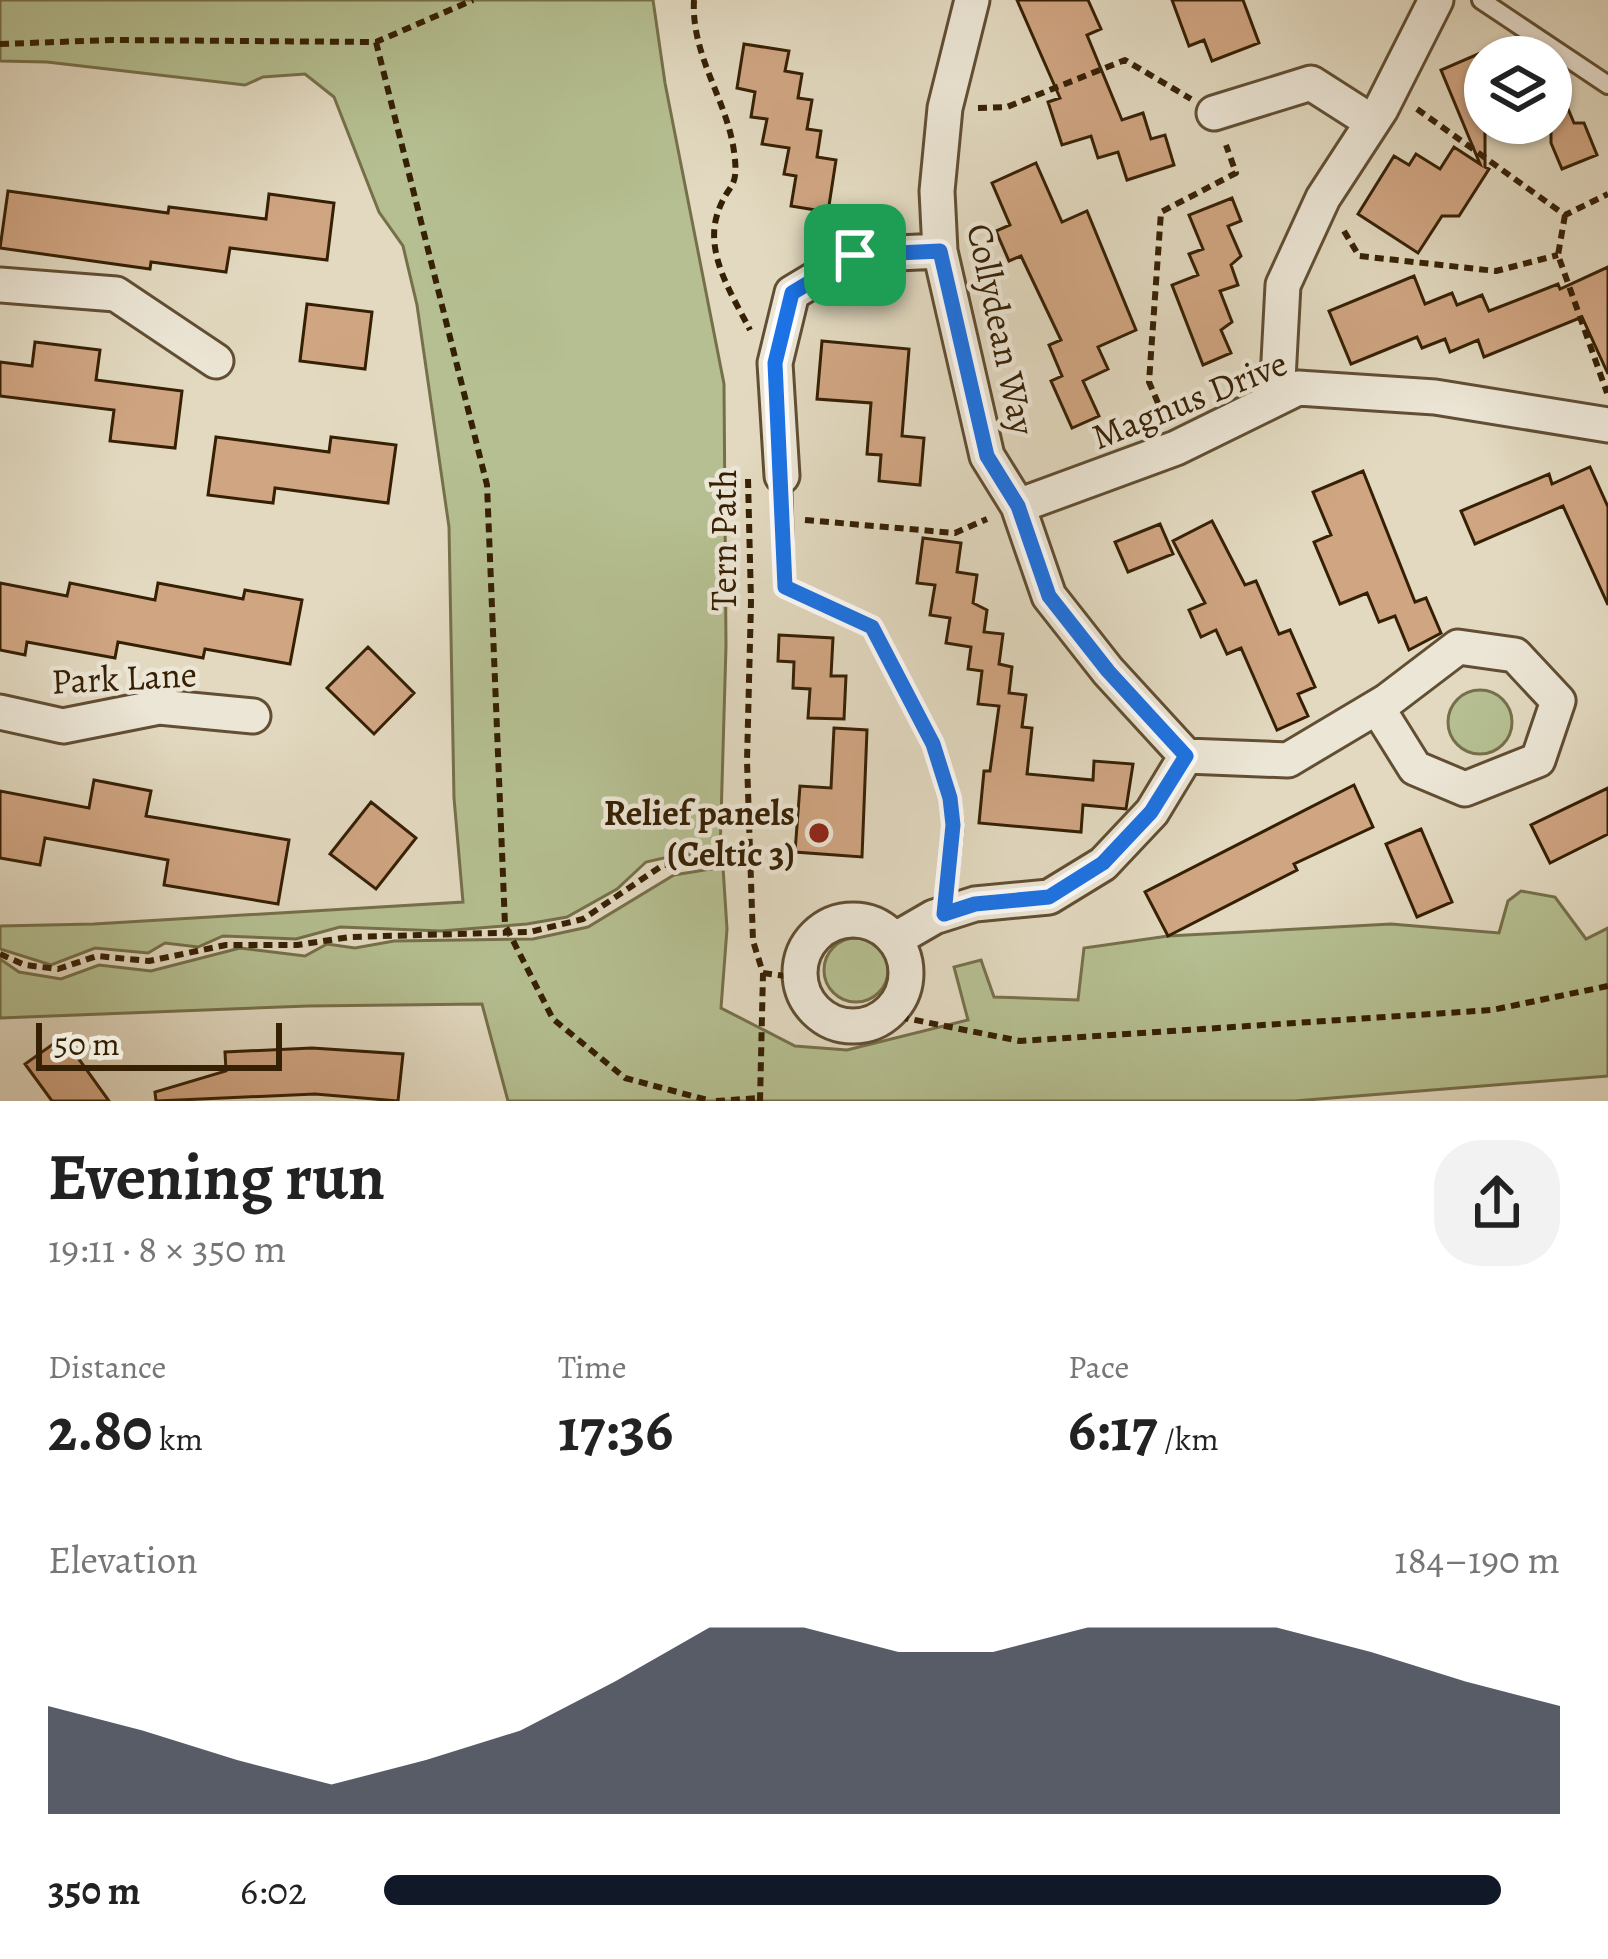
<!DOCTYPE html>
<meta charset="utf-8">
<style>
:root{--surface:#fff;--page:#f2f2f2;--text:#222;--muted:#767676;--accent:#111827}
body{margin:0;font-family:Alegreya,serif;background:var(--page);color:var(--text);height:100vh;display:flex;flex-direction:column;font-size:45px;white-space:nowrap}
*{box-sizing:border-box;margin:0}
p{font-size:39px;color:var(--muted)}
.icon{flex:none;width:66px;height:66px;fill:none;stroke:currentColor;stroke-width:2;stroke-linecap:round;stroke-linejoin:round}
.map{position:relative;height:1101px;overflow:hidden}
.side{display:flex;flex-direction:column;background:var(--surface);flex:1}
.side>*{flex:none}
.tools{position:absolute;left:1464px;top:36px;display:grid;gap:24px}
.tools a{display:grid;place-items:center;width:108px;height:108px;border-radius:50%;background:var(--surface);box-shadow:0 3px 9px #0004;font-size:60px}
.scale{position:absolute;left:36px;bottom:30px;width:246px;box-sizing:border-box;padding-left:12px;border:6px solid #362004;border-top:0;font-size:33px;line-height:42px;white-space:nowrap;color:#362004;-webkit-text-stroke:9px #ece6d6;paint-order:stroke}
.pin{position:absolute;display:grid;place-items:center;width:102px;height:102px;color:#fff;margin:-51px;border-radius:24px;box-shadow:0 6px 18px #0006}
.round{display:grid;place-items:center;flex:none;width:126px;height:126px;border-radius:48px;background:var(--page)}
.head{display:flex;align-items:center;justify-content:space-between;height:204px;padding:0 48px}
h1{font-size:66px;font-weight:600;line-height:90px}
.figures{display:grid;grid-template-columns:repeat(3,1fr);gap:18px;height:204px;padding:12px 48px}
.figures div{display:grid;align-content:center}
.figures b{font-size:60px;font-weight:600}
.figures small{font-size:33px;font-weight:400}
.figures p{font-size:33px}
.chart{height:336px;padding:24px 48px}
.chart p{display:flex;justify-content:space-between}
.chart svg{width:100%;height:216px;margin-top:12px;fill:var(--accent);opacity:.7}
ul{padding:0 48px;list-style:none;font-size:39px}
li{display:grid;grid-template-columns:192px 144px 1fr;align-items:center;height:90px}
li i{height:30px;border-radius:15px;background:var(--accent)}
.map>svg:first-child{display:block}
</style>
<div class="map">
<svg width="1608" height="1101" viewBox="0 0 1608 1101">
<rect width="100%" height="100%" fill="#e2d9c0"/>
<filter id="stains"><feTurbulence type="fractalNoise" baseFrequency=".00167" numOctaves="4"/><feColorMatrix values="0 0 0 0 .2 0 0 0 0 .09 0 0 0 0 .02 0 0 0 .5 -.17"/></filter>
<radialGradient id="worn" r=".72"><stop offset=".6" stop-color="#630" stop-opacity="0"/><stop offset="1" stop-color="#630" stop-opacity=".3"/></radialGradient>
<path fill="#b5bf91" stroke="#76704a" stroke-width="3" d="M0,0H653L665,83L724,384L726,646L720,854L677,855L646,862L617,889L567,917L527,924L441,931L340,927L296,939L223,936L198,947L165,943L148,953L95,948L51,965L0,949V926L94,924L463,902L454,798L449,527L417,305L403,246L379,212L334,97L305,74L263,77L245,85L47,62L0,61Z
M1448 722a32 32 0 1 1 64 0a32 32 0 1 1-64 0Z
M723,867L727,929L721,1008L795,1046L847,1050L968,1020L954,967L981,960L994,997L1078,1000L1084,948L1168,936L1391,924L1499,933L1508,901L1521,891L1555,897L1586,939L1608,928V1076L1294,1101H508L482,1004L308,1006L0,1018V959L19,972L61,979L99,965L151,971L240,948L305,956L327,944L355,948L394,941L533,939L588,927L674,875Z
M824 970a32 32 0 1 1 64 0a32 32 0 1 1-64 0Z"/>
<path fill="#d0a582" stroke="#362004" stroke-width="3" d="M1017,0H1088L1101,29L1087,35L1122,120L1143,113L1151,139L1165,135L1174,165L1127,180L1118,152L1098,158L1091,136L1062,145L1048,102L1060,98Z
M1172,0H1243L1259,43L1212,61L1204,40L1189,46Z
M744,44L789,51L785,71L802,74L798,98L812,100L807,129L821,131L817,157L836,160L828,212L791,206L796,176L784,174L789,148L762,144L767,119L751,117L755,92L737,88Z
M1485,51V167L1489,169L1459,216H1442L1418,253L1358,214L1394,156L1409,165L1416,154L1440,169L1454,147L1480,164L1441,70Z
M1551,68L1574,123H1584L1597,155L1562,169L1551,143Z
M1036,163L1062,222L1087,211L1136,330L1098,347L1108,369L1083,381L1099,416L1072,428L1051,381L1062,376L1049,345L1061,340L1021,256L1009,261L996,231L1010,225L992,183Z
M8,191L168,213L169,207L266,219L269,194L334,203L327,260L230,248L226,272L151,262L150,269L0,248Z
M1232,198L1241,221L1228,226L1241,256L1231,265L1238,285L1220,291L1232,322L1221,330L1231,353L1203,365L1172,285L1198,275L1189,254L1203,249L1189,215Z
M1608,267V374L1582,317L1484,357L1478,340L1450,352L1445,339L1422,348L1417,337L1351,364L1329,311L1414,276L1425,304L1452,293L1457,305L1482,295L1489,311L1558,284L1560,289Z
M307,304L372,312L365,369L300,361Z
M822,341L909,349L902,436L924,438L920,485L879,481L881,455L867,454L871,403L817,399Z
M35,342L100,350L96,380L182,391L175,448L110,441L114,410L0,396V362L32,366Z
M216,437L329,452L331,437L396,445L388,503L275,488L273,503L208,495Z
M1590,467L1608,507V605L1563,506L1475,544L1461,511L1549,474L1552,484Z
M1363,471L1415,602L1426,598L1441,633L1409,650L1395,616L1379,622L1367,593L1340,604L1314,542L1331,535L1313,492Z
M1212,521L1245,585L1256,581L1279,634L1290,630L1315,687L1298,694L1308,716L1277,730L1241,648L1227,654L1216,630L1201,637L1189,610L1205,603L1173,541Z
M1160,524L1173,554L1128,572L1115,542Z
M923,538L961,543L957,572L977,575L973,603L987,610L984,632L1003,634L999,664L1012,667L1009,693L1026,695L1022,727L1032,728L1027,774L1093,780L1094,761L1133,764L1126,809L1083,805L1081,832L979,823L984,771H990L999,706L978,704L982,671L968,669L971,647L946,643L950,618L930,615L935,585L917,583Z
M0,583L67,596L70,583L155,600L158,583L243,599L245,590L302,600L290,664L205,649L203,658L118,642L115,658L27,642L25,655L0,650Z
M779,635L833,638L831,676H846L844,719L808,718L810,689L793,688L794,662L778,661Z
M368,647L414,693L374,734L327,688Z
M834,728L867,730L862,857L795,852L800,786L831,788Z
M94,780L151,791L146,816L289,840L278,904L164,885L168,860L45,838L40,865L0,858V791L89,808Z
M1354,785L1373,827L1294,864L1297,870L1168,936L1145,892Z
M1608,788V834L1550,863L1531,825Z
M371,802L416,838L376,889L330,854Z
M1421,829L1452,902L1417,917L1386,844Z
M63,1037L109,1101H52L25,1064Z
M312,1048L403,1054L398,1101L315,1094L156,1101L155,1092L226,1071L225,1052Z"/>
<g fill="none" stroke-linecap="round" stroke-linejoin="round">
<defs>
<path id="service" d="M1481,0L1608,85
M782,476L785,587L872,627L933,744L950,798L954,825L944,913"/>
<path id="minor" d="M1214,113L1311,83L1372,122
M0,285L116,294L216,361
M1277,398L1283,285L1323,198L1381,109L1436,0
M782,476L775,363L792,293L855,255L940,251
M1018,506L1176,448L1298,388L1435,397L1608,425
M0,712L63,726L159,707L253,716
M1186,756L1288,760L1387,701L1458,647L1515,655L1558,701L1538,760L1465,789L1415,768L1377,707
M800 973a53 53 0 1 1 106 0a53 53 0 1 1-106 0Z
M896,939L934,917L975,904L1049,897L1103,864L1152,812L1186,756L1108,671L1049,596L1018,506L987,456L940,251L937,191L945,108L972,0"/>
</defs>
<use href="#service" stroke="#614e33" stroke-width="22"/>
<use href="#minor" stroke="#614e33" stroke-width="39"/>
<path stroke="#362004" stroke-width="6" stroke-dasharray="9 6" stroke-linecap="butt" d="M694,0C691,53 724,96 733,145C741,194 728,179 717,215C705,255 733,296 750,330
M376,42L487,485L505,925L553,1019L625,1078L711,1101
M0,44L113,40L376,42L473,0
M978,108L1007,107L1125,60L1191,99
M1417,109L1565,215L1608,194
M1565,215L1558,255L1607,393
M1344,231L1359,256L1496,271L1558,255
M1164,417L1149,382L1161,212L1236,173L1226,145
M748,479L751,602L747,761L753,941L763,973L760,1101
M805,520L955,533L987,519
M0,954L25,965L58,969L97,956L149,961L226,945H297L350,937L530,932L583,919L663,865L750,860
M763,973L801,978
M885,1014L1020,1041L1492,1010L1608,986
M716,1101L759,1098"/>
<use href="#service" stroke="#ece6d6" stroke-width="16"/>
<use href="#minor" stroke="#ece6d6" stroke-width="33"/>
</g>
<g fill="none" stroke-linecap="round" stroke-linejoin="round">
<defs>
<path id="route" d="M940,251L987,456L1018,506L1049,596L1108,671L1186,756L1151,812L1103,863L1049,897L975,904L944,914L953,825L950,798L933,744L872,627L785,587L775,363L792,293L855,255Z"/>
</defs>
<use href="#route" stroke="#fff" stroke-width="24"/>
<use href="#route" stroke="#1a73e8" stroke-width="15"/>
</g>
<circle fill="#8f2418" stroke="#ece6d6" stroke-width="4.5" cx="819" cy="833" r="12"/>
<g text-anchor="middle" stroke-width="9" stroke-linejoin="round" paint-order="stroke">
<g font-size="36" fill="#362004" stroke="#ece6d6">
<text transform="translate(1002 329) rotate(78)" y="13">Collydean Way</text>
<text transform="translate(1189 399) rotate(-22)" y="13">Magnus Drive</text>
<text transform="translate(723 540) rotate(-90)" y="13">Tern Path</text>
<text transform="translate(124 677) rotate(-3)" y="13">Park Lane</text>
</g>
<g font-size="36" font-weight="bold" fill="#362004" stroke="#ece6d6" text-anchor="end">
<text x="795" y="825">Relief panels<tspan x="795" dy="41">(Celtic 3)</tspan></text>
</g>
</g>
<rect width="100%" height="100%" filter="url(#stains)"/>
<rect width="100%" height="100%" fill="url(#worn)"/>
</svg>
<div class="tools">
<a><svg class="icon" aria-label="layers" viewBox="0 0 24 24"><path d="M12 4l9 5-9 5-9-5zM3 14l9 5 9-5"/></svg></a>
</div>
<div class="scale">50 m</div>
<div class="pin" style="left:855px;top:255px;background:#1e9e55"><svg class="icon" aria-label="arrive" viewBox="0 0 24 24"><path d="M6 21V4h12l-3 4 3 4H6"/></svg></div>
</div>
<section class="side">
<div class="head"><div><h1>Evening run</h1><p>19:11 · 8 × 350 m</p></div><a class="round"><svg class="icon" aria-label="share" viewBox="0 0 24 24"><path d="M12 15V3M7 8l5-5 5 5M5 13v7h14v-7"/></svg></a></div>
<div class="figures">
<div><p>Distance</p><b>2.80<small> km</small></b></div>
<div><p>Time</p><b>17:36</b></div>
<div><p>Pace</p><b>6:17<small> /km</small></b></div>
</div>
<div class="chart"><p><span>Elevation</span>184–190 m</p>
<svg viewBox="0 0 160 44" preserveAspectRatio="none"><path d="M0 44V22L10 27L20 33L30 38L40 33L50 27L60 17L70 6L80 6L90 11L100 11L110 6L120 6L130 6L140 11L150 17L160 22V44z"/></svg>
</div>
<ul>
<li><b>350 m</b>6:02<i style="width:95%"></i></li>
</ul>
</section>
